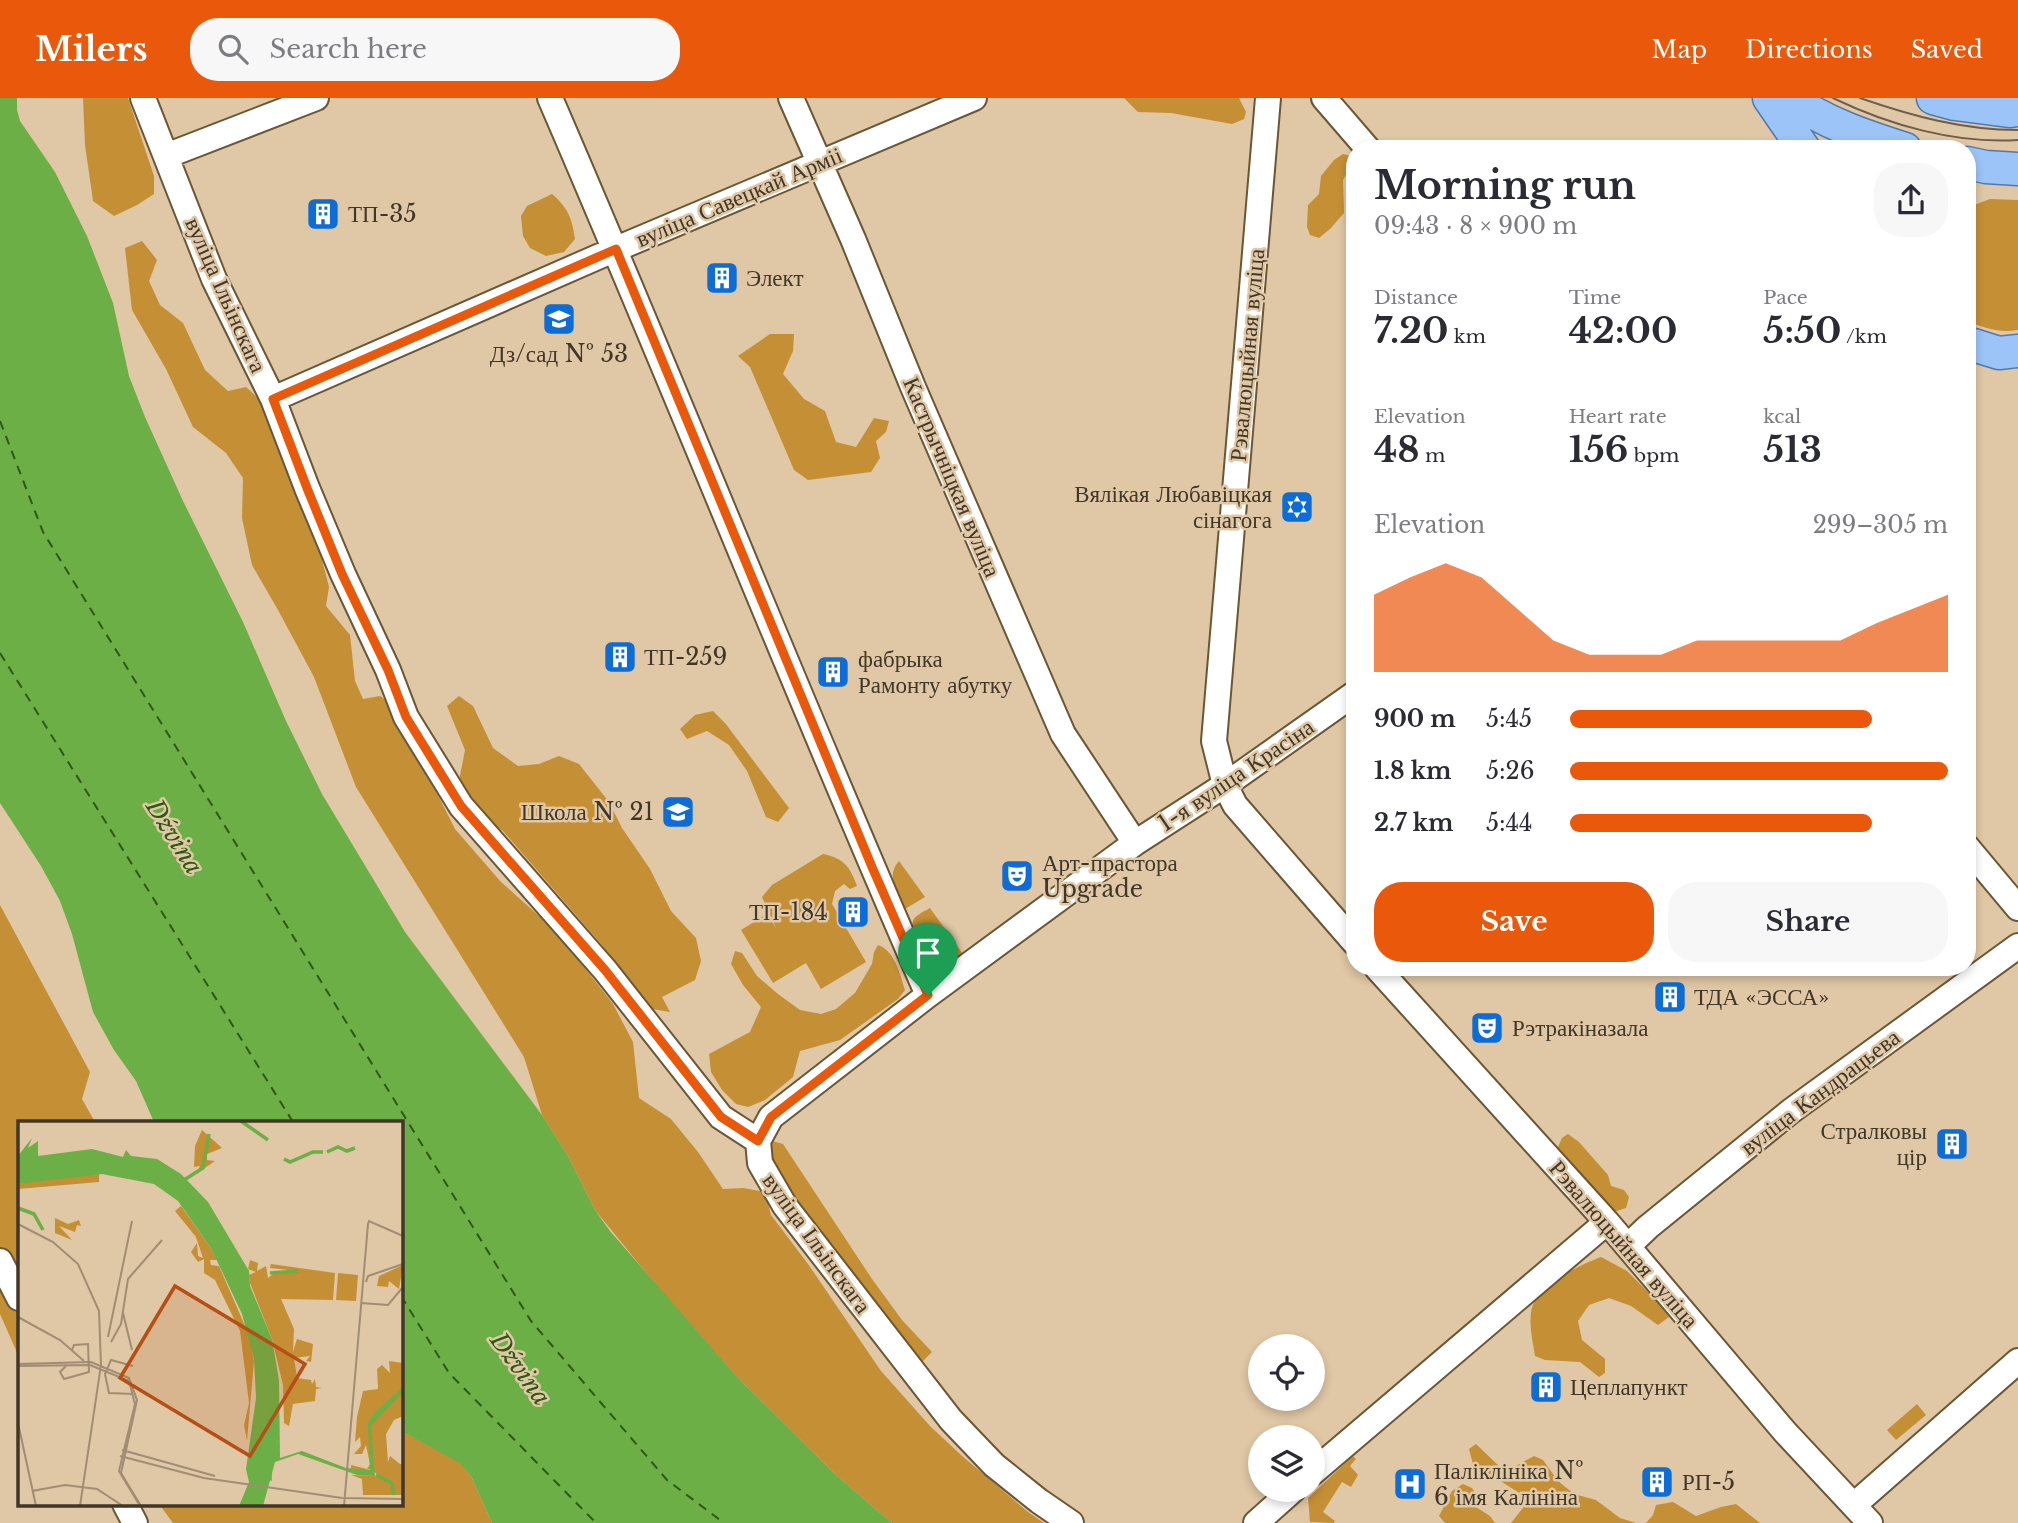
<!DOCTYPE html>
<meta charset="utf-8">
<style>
:root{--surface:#fff;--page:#f7f7f7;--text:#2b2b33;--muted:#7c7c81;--accent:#ea580c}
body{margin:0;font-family:"Libre Baskerville",serif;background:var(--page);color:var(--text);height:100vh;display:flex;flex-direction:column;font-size:26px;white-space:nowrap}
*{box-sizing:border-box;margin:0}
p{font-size:23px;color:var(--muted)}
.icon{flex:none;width:38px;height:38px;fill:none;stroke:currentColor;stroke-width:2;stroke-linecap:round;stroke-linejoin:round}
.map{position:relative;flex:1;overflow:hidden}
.panel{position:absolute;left:1346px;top:42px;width:630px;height:836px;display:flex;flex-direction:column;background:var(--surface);border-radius:28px;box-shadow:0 4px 10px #0003}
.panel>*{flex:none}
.fabs{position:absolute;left:1248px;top:1236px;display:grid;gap:14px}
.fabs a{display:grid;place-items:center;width:77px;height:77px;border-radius:50%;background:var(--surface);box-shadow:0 4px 10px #0003;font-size:35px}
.pin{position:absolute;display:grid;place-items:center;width:60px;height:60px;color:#fff;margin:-72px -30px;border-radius:50% 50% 50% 0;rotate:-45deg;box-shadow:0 0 7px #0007}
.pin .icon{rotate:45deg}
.round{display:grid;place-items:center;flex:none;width:74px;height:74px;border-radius:28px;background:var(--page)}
.summary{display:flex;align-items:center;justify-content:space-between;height:119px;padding:0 28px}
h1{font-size:38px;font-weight:800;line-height:52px}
.metrics{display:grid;grid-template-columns:repeat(3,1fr);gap:10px;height:119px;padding:7px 28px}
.metrics div{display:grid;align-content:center}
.metrics b{font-size:35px;font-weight:800}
.metrics small{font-size:19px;font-weight:400}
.metrics p{font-size:19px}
.chart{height:196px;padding:14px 28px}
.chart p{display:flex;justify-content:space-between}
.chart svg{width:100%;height:126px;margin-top:7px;fill:var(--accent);opacity:.7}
.action{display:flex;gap:14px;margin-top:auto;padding:14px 28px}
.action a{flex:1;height:80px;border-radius:28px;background:var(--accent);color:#fff;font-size:28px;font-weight:800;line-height:80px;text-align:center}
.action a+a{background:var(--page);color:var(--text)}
ul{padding:0 28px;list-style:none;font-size:23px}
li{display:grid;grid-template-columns:112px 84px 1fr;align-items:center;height:52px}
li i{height:18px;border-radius:9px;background:var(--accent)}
header{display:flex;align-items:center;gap:42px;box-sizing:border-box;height:98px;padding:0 35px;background:var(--accent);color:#fff}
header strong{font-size:33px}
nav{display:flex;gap:38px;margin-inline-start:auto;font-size:24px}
.search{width:490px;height:63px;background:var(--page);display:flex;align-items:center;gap:18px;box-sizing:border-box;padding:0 24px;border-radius:28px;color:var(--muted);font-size:26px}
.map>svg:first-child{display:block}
</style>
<header>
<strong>Milers</strong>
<div class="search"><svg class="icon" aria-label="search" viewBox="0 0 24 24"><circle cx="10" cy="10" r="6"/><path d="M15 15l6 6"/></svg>Search here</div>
<nav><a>Map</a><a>Directions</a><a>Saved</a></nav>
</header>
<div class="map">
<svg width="2018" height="1425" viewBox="0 0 2018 1425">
<rect width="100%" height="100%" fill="#e0c7a5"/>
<path fill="#c58f35" d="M83,0H128L154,78V96L137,107L114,118L93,103L85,47Z
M1124,0H1239L1246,14L1244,21L1232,26L1171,15L1138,14Z
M1343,56L1351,58V68L1343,82L1344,115L1330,131L1319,140L1310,137L1307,129L1308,107L1319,96L1321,78L1334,62Z
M552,96C568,110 572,120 575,141L564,154L546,158L530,150L523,138L521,118L527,108Z
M1990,101L2018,102V232C1999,235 1984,230 1967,223V112L1974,107Z
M142,143L157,162L149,183L160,207L183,225L205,272L228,293L246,289L267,308L286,353L320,454L329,489L326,508L350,537L355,583L363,601L380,598L392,606L455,731L501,784L556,833L613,906L633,944L639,1000L671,1021L698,1054L723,1091L743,1090L765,1094L771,1117L808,1166L881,1273L930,1328L961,1357L1028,1414L1044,1425H892L836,1377L739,1281L657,1188L595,1112L568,1058L542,1017L524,959L356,689L314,579L278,512L252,467L242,420L243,380L226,355L193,329L166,271L132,212L125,150Z
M770,236H794L793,253L783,276L804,301L825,313L836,344L856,349L874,320L889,323L886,334L876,343L880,360L871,374L808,382L794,372L750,269L738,258Z
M459,598L473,608L493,650L518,668L539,666L559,658L579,666L609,704L622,730L650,771L671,813L696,840L701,863L695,882L662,899L670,914L646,910L602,847L503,733L465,708L459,683L465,652L447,608Z
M713,613L725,625L789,710L778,724L766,719L747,673L729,647L707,633L687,641L680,631L695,617Z
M823,756C843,760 850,768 857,788L850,791L844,786L835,793L832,806L866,864L821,891L806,865L773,885L741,832L767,816L776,830L762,799L772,787Z
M899,763L925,799L905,811C898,795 885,778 899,763Z
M0,807L90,974L82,1001L95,1024H19V1259L0,1216Z
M930,810L965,859C942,868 927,863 917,839C915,834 911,828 913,823C915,817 925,813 930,810Z
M878,847C895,853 900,876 905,892L898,901L840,942L800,953L793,979L765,1002L748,1009L736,1006L722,992L711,974L709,956L750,934L761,909L743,887L731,866L735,853L742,855L757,878L778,896L800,912L821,916L836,911L855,895L872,866L874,854Z
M1568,1036L1579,1044L1608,1077L1611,1088L1624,1092L1629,1099L1626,1110L1617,1113L1607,1112L1557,1051L1562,1040Z
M769,1042L783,1046L872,1181L902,1222L932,1254L922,1264L908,1253L833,1162L766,1063Z
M1601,1159L1627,1173L1657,1203L1669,1219L1658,1227L1631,1208L1609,1200L1589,1207L1578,1223L1582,1242L1605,1261V1275L1599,1279L1580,1264L1545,1262L1535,1258C1533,1244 1529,1230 1531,1215C1534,1188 1578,1168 1601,1159Z
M1917,1306L1926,1317L1896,1342L1887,1332Z
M401,1333L460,1364L471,1378L492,1425H173L159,1406H401Z
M1476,1346L1503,1372L1512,1370L1534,1358L1543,1362L1558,1383L1574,1396L1596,1402L1620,1420L1636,1425H1511L1526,1406L1521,1396L1473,1366L1469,1351Z
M1353,1358L1356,1361L1350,1368L1358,1377L1351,1389L1342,1384L1323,1414L1335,1423L1334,1425L1310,1424L1308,1400Z
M1463,1386L1472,1390L1474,1393L1468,1404L1490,1418L1495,1425H1445L1439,1418L1452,1393Z
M1673,1404L1696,1418L1721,1409L1736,1406L1760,1425H1646L1653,1417L1656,1407Z"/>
<path fill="#6baf46" d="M0,0H17V12L20,23L55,74L87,138L113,205L129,278L145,319L183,403L243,524L286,623L322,696L405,834L542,1017L568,1058L595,1112L610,1133L739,1281L836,1377L892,1425H492L471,1378L460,1365L401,1333V1024H154L136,983L114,952L93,914L72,836L60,803L41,768L0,705Z"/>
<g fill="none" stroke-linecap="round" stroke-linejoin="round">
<path stroke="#2d5a12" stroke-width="2" stroke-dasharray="9 7" stroke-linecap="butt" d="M0,323L43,434L531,1223L667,1382L724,1425
M0,555L293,1024
M401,1198L449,1275L596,1425"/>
<defs>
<path id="minor" d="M143,0L214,181L273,301L307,390L343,476L388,572L406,619L461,708L605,872L721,1019L758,1043
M550,0C679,298 798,600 928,897
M791,0L853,141L913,289L1063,636L1135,745
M1268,0L1214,643L1225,687L1235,707L1354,844
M1324,0L1368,51
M166,58L316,0
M273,301L616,151L974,0
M1967,749L2018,810
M1377,870L1607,1124L1785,1334L1870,1425
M758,1043L771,1019L928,897L1135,745L1225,687L1354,596
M758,1043L760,1065L785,1108L951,1322L994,1367L1039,1403L1071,1425
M1628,1148L1648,1129L1791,1013L2018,848
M0,1163L19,1200
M1312,1375L1607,1124
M125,1406L135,1425
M1854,1407L2018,1263
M1256,1425L1294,1391"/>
<path id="major" d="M1769,0L1804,51
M1790,0C1825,25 1864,38 1905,51
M1933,0L1955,6L2009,13L2018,12
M1967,65L1986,69L2018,71
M1967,245L1999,255L2018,253"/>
</defs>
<use href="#minor" stroke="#6b5636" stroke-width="28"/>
<use href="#major" stroke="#5179ac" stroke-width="35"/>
<use href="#minor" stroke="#fff" stroke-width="24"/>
<use href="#major" stroke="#9cc4f8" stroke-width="32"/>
<path stroke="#6d5f4c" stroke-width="2" d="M1833,0C1889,27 1955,46 2018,42
M1860,0C1912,18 1963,32 2018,32"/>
</g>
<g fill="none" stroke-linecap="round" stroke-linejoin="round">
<defs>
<path id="route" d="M616,151L872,769L928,897L771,1019L758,1043L721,1019L605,872L461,708L406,619L388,572L342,476L307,390L273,301Z"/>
</defs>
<use href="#route" stroke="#fff" stroke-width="14"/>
<use href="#route" stroke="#ea580c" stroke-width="9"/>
</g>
<defs>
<symbol id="building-square" viewBox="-11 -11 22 22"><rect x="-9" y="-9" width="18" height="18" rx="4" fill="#0d6cd5" stroke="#e0c7a5"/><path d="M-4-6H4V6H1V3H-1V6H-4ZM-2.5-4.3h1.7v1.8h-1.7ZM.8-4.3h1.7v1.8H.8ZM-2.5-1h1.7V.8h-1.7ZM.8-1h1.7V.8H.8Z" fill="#fff"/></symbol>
<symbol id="school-square" viewBox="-11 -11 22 22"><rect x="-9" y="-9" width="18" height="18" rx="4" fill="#0d6cd5" stroke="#e0c7a5"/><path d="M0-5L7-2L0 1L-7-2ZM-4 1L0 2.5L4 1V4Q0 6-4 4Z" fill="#fff"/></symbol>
<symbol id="synagogue-square" viewBox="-11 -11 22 22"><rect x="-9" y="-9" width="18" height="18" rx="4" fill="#0d6cd5" stroke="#e0c7a5"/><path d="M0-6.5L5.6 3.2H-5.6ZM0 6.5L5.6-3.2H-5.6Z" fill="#fff"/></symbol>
<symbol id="theatre-square" viewBox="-11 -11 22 22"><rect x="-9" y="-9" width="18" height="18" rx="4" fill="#0d6cd5" stroke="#e0c7a5"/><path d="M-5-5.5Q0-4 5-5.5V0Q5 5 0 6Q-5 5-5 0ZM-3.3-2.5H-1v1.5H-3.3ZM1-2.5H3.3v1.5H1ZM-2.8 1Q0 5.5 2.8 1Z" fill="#fff"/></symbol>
<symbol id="hospital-square" viewBox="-11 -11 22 22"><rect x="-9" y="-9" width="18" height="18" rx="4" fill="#0d6cd5" stroke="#e0c7a5"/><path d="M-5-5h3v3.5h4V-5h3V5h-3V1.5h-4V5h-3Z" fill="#fff"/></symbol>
</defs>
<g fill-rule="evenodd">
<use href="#building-square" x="304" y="97" width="38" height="38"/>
<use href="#building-square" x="703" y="161" width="38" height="38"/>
<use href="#school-square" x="540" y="202" width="38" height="38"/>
<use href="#synagogue-square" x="1278" y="390" width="38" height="38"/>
<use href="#building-square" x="601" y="540" width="38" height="38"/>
<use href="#building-square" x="814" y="555" width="38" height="38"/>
<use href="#school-square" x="659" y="695" width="38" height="38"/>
<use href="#theatre-square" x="998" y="759" width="38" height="38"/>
<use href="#building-square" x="834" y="795" width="38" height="38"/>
<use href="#building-square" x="1651" y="880" width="38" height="38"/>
<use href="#theatre-square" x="1468" y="911" width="38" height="38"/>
<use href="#building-square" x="1933" y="1027" width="38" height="38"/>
<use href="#building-square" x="1527" y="1270" width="38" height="38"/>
<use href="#building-square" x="1638" y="1365" width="38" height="38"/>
<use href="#hospital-square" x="1391" y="1367" width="38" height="38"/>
</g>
<g text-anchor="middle" stroke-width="5" stroke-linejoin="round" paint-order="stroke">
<g font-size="23" fill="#413729" stroke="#e0c7a5">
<text transform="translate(739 99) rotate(-23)" y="8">вуліца Савецкай Арміі</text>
<text transform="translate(226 197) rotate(66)" y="8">вуліца Ільінскага</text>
<text transform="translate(1247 257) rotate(-85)" y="8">Рэвалюцыйная вуліца</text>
<text transform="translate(952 379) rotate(67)" y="8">Кастрычніцкая вуліца</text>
<text transform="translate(1236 677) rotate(-34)" y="8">1-я вуліца Красіна</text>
<text transform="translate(1820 994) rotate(-37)" y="8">вуліца Кандрацьева</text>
<text transform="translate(817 1145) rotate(54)" y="8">вуліца Ільінскага</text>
<text transform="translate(1624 1146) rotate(49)" y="8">Рэвалюцыйная вуліца</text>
</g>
<g font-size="23" fill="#413729" stroke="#e0c7a5" text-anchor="start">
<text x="348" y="124">ТП-35</text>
<text x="746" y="188">Элект</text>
<text x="559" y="264" text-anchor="middle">Дз/сад № 53</text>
<text x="1272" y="404" text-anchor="end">Вялікая Любавіцкая<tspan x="1272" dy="26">сінагога</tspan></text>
<text x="644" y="567">ТП-259</text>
<text x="858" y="569">фабрыка<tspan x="858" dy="26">Рамонту абутку</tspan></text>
<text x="654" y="722" text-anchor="end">Школа № 21</text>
<text x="1042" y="773">Арт-прастора<tspan x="1042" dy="26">Upgrade</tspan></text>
<text x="828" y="822" text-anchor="end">ТП-184</text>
<text x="1694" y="907">ТДА «ЭССА»</text>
<text x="1512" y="938">Рэтракіназала</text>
<text x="1927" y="1041" text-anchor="end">Стралковы<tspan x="1927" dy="26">цір</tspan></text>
<text x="1570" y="1297">Цеплапункт</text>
<text x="1434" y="1381">Паліклініка №<tspan x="1434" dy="26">6 імя Калініна</tspan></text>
<text x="1682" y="1392">РП-5</text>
</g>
<g font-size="24" font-style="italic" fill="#2d5a12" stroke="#e0c7a5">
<text transform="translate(174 739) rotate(58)" y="8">Dźvina</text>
<text transform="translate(520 1271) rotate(54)" y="8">Dźvina</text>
</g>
</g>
<g transform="translate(18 1023)">
<rect width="385" height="385" fill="#e0c7a5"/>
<path d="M184,9L204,27L189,33V39L197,40L178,53L182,45L176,46L177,25ZM81,53V61L0,68V63L29,56ZM163,85L193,127L199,139H192L193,144L201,145L231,214L236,240L229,320L226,304L231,282L222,210L197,159L186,152V138L180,141L173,131L179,122L180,135L185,137L178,116L157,90ZM37,97L50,103L61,99L63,105L59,104L57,111L41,105L54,119L37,112ZM232,139L240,142L239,150L248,145L250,157L259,150H280L252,147L253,143L317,152L315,179L263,178L276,208L275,231L279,218L295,223L293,241L288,240L292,235L276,237L279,257L293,259L294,263L297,258L298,266L304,267L298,268L297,280L275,283L271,305L266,302L265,264L254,218L232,162L231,154L238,151L230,148ZM385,144L381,168L371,160L370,166L359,165L361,155ZM320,152L340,154L338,180L318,179ZM371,240L385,242V295L376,299L368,313L370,341L372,335L382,343H371H385V374H345L344,358L333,354L361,355L353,348L342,350L333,348V344L349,348L352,343L348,324L344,333H336L343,325L342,316L337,321L339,296L345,270L360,268L359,248L364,244L372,252Z" fill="#c58f35"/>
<path d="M14,17L10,27L20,20V35L74,28L105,36L108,29L113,35L139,38L163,53L190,81L231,150L232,165L254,218L261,259L262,337L284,330L328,347L352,349L350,303L355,293L384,267L385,251V271L353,305L357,355L339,354L280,333L257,341L245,385H221L231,361L228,348L238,277L236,238L224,193L193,127L160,80L136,63L84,53L0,63V35Z" fill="#6baf46"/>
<path fill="none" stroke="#6baf46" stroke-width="3.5" d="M223,0L250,19M309,31L320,26L329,30L337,27M266,38L272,41L295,31H305M0,45L108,38L139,49L166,67L209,121L252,235V358H245L243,363M0,52L93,47L134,56L163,72L187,103L214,149L242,220L246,305L236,360M166,59L185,47L191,13M0,87L16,93L25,109M252,152L280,150M358,354L374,362L376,374"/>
<path fill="none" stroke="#a08d73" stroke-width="2" d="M0,103L35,121L60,143L81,190L83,244L62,385M348,161L350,155L385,143M343,182L370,184L385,166M105,192L114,229M0,196L42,219L66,240M90,216L114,100M93,221L103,203L110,158L144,119M0,243L73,241L111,257L119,279L103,352L123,385M0,245L72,244L111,260L117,283L101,350L122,385M48,245L42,251L46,258L71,251L70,223L56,224L54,229M115,273L91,272L87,253L93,239L115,245M0,302L18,385M104,329L197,355M102,335L186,357L324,377L385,378M14,370L47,364L79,368L105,385M326,385L350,103L351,100L385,115"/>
<path fill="#b64f15" fill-opacity="0.15" stroke="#b64f15" stroke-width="3.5" d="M157,165L287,243L232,335L102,257Z"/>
<rect width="385" height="385" fill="none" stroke="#413729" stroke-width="3.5"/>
</g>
</svg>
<div class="fabs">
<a><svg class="icon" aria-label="locate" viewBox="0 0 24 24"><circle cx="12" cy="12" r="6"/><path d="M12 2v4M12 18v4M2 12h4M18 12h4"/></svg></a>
<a><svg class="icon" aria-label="layers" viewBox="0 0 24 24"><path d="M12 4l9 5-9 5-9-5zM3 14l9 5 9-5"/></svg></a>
</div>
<div class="pin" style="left:928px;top:897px;background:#1e9e55"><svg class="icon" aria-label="arrive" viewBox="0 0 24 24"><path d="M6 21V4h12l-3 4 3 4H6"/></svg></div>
<section class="panel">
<div class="summary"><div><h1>Morning run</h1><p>09:43 · 8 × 900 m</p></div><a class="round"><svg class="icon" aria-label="share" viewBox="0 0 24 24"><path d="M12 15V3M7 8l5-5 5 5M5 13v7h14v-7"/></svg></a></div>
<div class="metrics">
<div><p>Distance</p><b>7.20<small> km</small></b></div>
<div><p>Time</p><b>42:00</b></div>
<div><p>Pace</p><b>5:50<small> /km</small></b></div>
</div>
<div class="metrics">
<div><p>Elevation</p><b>48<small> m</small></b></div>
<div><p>Heart rate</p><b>156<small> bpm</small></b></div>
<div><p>kcal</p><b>513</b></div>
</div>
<div class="chart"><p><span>Elevation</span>299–305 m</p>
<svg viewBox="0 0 160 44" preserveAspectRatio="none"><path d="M0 44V17L10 11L20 6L30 11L40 22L50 33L60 38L70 38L80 38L90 33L100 33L110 33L120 33L130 33L140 27L150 22L160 17V44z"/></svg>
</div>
<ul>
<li><b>900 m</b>5:45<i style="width:80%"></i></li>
<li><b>1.8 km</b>5:26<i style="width:100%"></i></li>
<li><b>2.7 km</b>5:44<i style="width:80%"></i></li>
</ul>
<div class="action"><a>Save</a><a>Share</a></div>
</section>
</div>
